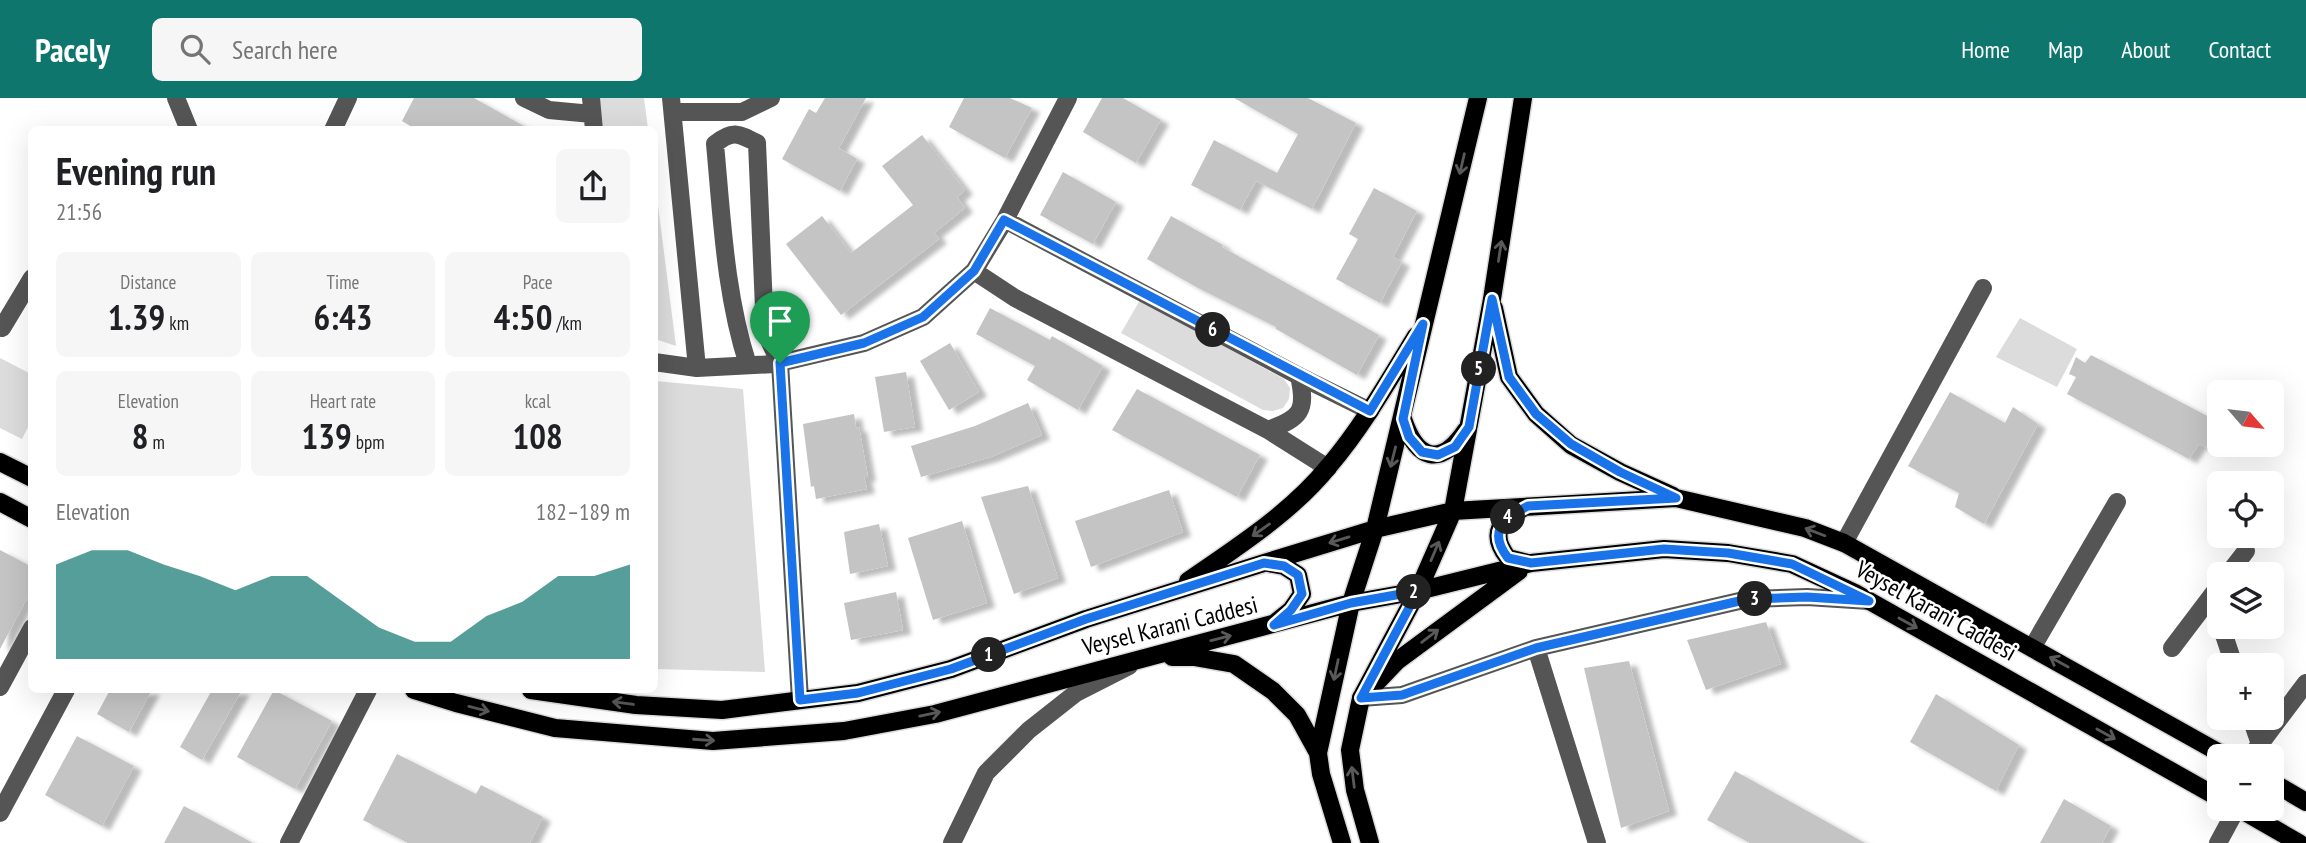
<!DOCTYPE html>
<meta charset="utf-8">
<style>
:root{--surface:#fff;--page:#f6f6f6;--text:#202124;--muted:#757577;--accent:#0f766e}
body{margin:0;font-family:"PT Sans Narrow",sans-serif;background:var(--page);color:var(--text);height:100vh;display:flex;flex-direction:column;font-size:26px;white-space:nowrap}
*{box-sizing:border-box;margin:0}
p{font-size:23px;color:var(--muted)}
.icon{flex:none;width:38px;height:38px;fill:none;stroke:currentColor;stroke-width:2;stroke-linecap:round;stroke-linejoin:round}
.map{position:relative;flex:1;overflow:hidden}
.drawer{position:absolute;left:28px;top:28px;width:630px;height:567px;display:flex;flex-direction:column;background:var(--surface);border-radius:10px;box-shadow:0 7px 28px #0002}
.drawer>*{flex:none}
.needle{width:46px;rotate:118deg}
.controls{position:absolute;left:2207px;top:282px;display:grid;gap:14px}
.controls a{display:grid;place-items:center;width:77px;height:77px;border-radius:10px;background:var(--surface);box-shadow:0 7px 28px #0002;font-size:35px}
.pin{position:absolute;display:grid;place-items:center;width:60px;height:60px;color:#fff;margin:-72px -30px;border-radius:50% 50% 50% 0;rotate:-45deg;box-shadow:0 0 7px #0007}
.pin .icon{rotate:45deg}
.km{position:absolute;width:35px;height:35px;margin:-18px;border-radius:50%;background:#222;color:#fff;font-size:19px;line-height:35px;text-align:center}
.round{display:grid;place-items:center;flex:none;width:74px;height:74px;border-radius:10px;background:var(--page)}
.head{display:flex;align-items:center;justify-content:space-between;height:119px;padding:0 28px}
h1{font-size:38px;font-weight:800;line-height:52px}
.figures{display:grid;grid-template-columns:repeat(3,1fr);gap:10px;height:119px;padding:7px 28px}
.figures div{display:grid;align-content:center;border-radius:10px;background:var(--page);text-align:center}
.figures b{font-size:35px;font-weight:800}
.figures small{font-size:19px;font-weight:400}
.figures p{font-size:19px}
.chart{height:196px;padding:14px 28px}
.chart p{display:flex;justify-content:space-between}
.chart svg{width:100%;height:126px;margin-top:7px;fill:var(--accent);opacity:.7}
header{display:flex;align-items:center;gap:42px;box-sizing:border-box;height:98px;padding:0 35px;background:var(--accent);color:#fff}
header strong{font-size:33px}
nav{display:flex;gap:38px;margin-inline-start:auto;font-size:24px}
.search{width:490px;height:63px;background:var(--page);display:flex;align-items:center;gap:18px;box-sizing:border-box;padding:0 24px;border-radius:10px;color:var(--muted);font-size:26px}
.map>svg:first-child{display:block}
</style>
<header>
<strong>Pacely</strong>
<div class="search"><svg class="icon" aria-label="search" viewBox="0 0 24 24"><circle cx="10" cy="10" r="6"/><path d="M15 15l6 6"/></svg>Search here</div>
<nav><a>Home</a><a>Map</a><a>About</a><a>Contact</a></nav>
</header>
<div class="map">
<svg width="2306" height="745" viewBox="0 0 2306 745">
<defs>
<filter id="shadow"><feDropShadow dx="8" dy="4.5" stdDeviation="2" flood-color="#0004"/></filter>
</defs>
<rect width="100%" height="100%" fill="#fff"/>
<path fill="#dcdcdc" d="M598,0H644L648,31H601Z
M654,84H655L676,248L655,241Z
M1140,202L1284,281L1290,290L1289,301L1283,310L1273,313L1263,312L1121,235Z
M2020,220L2077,251L2057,289L1996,259Z
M0,260L31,276V323L22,341L0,330Z
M655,283L743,291L765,574L655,571Z"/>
<path fill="#c4c4c4" filter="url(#shadow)" d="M414,0H474L531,32H417L402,23Z
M825,0H866L839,50L857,61L840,93L782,61L809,11L816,15Z
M964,0H1010L1032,10L1005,60L949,29Z
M1102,0H1123L1161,22L1136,65L1083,34Z
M1234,0H1308L1356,25L1312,111L1256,83L1240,112L1191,87L1214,42L1277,75L1298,36Z
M922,37L965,92L957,99L965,110L934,135L939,141L841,217L786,146L822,118L851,155L913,107L882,68Z
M1063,74L1116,104L1093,146L1040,117Z
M1374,90L1417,113L1393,159L1402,164L1380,205L1336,181L1358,141L1349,136Z
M1171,118L1223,147L1222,149L1379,237L1357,277L1276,231V229L1198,190L1147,161Z
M990,210L1050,242L1052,238L1103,268L1078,312L1027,282L1035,268L976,236Z
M950,245L979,294L949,312L920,263Z
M2091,257L2213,321L2208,330L2217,334L2208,350L2199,346L2189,361L2067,296L2076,279L2069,276L2076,259L2085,265Z
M906,274L915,329L884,334L875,279Z
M1137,291L1260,357L1237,399L1112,332Z
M1950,294L2005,325L2013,309L2038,326L1984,426L1955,409L1959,395L1908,368Z
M1028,305L1042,337L991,359L921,379L911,348L975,328Z
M854,316L856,330L859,329L868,379H864L867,391L816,401L814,388L811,389L803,326Z
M1028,388L1058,480L1014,496L981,399Z
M1169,392L1183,434L1091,469L1075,423Z
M962,423L987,505L933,522L908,440Z
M879,426L888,468L850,476L844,434Z
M0,452L32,469V491L0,551Z
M896,494L903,532L851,542L844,505Z
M1766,524L1781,566L1706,592L1687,542Z
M1629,563L1669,713L1621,730L1584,570Z
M110,592H152L129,634L97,616Z
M212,592H242L202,662L180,649Z
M274,592L332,623L295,691L237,659Z
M1936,596L2019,647L1996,693L1910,644Z
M77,638L134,668L102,728L45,697Z
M397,656L476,696L481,687L543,719L530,745H408L363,722Z
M1735,673L1865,745H1750L1707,722Z
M2064,701L2111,728L2102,745H2040Z
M184,708L253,745H164Z"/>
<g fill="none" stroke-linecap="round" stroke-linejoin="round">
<defs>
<path id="major" d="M1494,210L1509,279L1536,316L1571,347L1620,374L1673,398
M1403,321C1417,362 1440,370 1466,332
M0,364L32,380
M0,404L32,421
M1525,409C1500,422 1489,436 1508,460L1528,465
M1268,465L1284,468L1298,477L1302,496L1291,512L1276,524
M1188,483C1237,449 1291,415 1329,368C1363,328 1389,282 1416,238
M1172,559H1194L1234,566L1273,593L1297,617L1318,655
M1376,585L1397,563L1519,473
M414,592L456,605L555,630L713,643L844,633L935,616L1351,505L1418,493L1531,465L1664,451L1728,455L1792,466L1857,496L2219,700
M531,592L636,607L722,612L858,595L951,571L1086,521L1264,465L1375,431L1453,413L1676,400L1805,430L1844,445L2225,658
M2272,684L2306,704
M2238,710L2299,745
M1342,745L1321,676L1318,655L1351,505L1375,431L1478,0
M1370,745L1355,692L1350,652L1361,600L1418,493L1453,413L1492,201L1523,0"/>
</defs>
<use href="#major" stroke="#dbdbdb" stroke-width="21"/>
<path stroke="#555" stroke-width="18" d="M176,0L189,32
M524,0L549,12L592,16
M591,0L594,32
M671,0L697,270
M673,14H742L771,0
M333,32L348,0
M1005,122L1299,278L1370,313
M974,173L1015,200L1268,332L1328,370
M2,230L32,180
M654,264L697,270L775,266L864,245L923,219L974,173L1005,122L1068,0
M748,267C725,196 722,120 715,46C732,32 738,35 757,45L765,234L780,265L800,602
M1268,332C1301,320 1307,313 1299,278
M1844,445L1983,190
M2228,476L2246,453
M2221,528L2234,567
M1536,550L1597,745
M2032,550L2117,404
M2172,550L2219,488
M0,589L32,530
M1361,600L1402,597L1536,550L1748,501L1807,499L1869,503
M2251,620L2260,646
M2251,658L2306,585
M0,715L66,592
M289,745L368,592
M952,745L986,675L1029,632L1076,595L1129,568
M2218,745L2237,710"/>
<use href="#major" stroke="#000" stroke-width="18"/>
</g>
<defs><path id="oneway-shaft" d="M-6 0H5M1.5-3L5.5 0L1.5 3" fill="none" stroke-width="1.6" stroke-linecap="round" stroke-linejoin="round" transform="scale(1.75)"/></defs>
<g stroke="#595959">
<use href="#oneway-shaft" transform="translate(1462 66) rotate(103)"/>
<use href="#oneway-shaft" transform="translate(1500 153) rotate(-81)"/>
<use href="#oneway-shaft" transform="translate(1393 359) rotate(104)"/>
<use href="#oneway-shaft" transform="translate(1261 432) rotate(145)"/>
<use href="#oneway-shaft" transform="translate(1815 434) rotate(-159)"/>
<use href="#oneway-shaft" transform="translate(1339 442) rotate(163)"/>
<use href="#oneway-shaft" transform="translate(1435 453) rotate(-67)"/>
<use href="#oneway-shaft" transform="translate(1908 525) rotate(29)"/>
<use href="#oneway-shaft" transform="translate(1430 538) rotate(-37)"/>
<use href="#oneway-shaft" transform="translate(1221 540) rotate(-14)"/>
<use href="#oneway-shaft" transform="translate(2059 564) rotate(-151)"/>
<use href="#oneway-shaft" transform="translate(1336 572) rotate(102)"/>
<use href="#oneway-shaft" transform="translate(623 605) rotate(-172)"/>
<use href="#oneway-shaft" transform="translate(479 611) rotate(14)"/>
<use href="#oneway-shaft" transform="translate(930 616) rotate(-12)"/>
<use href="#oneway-shaft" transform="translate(2106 636) rotate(29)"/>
<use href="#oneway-shaft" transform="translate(704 642) rotate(4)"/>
<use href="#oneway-shaft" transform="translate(1353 679) rotate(-97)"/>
</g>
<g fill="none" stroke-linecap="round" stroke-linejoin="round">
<defs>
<path id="route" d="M1004,122L1370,313L1423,226L1403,321L1409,339L1422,354L1438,357L1455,349L1469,329L1492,201L1509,279L1536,316L1571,346L1620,374L1676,400L1528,408C1502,421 1488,434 1508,460L1531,465L1664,451L1728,455L1792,466L1869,503L1807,499L1748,501L1536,550L1402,597L1361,600L1418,493L1351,505L1274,527L1291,512L1302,496L1298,477L1284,468L1264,465L1086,521L951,571L858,595L800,602L780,265L864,245L923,219L974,173Z"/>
</defs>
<use href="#route" stroke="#fff" stroke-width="14"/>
<use href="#route" stroke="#1a73e8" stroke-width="9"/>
</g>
<g text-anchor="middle" stroke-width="5" stroke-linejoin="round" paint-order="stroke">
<g font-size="24" fill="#000" stroke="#fff">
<text transform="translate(1936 513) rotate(29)" y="8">Veysel Karani Caddesi</text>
<text transform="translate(1170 528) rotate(-14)" y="8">Veysel Karani Caddesi</text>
</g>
</g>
</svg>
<div class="controls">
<a><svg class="needle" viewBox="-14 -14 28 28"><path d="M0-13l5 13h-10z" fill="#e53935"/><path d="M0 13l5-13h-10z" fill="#757577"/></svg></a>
<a><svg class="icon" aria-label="locate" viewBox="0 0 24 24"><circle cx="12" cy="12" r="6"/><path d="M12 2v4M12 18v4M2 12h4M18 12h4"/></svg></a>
<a><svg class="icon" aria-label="layers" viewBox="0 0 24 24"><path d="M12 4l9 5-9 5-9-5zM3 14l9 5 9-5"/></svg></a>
<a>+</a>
<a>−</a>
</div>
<div class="pin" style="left:780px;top:265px;background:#1e9e55"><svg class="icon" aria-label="arrive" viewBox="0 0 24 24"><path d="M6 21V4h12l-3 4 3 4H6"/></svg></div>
<b class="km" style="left:989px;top:557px">1</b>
<b class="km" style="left:1414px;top:494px">2</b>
<b class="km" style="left:1755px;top:501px">3</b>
<b class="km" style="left:1508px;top:419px">4</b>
<b class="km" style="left:1479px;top:271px">5</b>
<b class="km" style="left:1213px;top:232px">6</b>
<section class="drawer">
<div class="head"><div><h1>Evening run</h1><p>21:56</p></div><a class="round"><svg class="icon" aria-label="share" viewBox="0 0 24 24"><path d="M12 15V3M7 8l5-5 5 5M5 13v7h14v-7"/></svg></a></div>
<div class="figures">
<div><p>Distance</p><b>1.39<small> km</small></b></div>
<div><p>Time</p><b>6:43</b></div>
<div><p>Pace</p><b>4:50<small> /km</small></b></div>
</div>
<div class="figures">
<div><p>Elevation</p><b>8<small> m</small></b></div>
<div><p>Heart rate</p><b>139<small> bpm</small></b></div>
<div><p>kcal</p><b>108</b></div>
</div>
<div class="chart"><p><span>Elevation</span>182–189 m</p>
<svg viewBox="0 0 160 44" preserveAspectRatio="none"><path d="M0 44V11L10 6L20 6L30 11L40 15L50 20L60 15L70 15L80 24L90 33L100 38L110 38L120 29L130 24L140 15L150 15L160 11V44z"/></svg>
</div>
</section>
</div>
